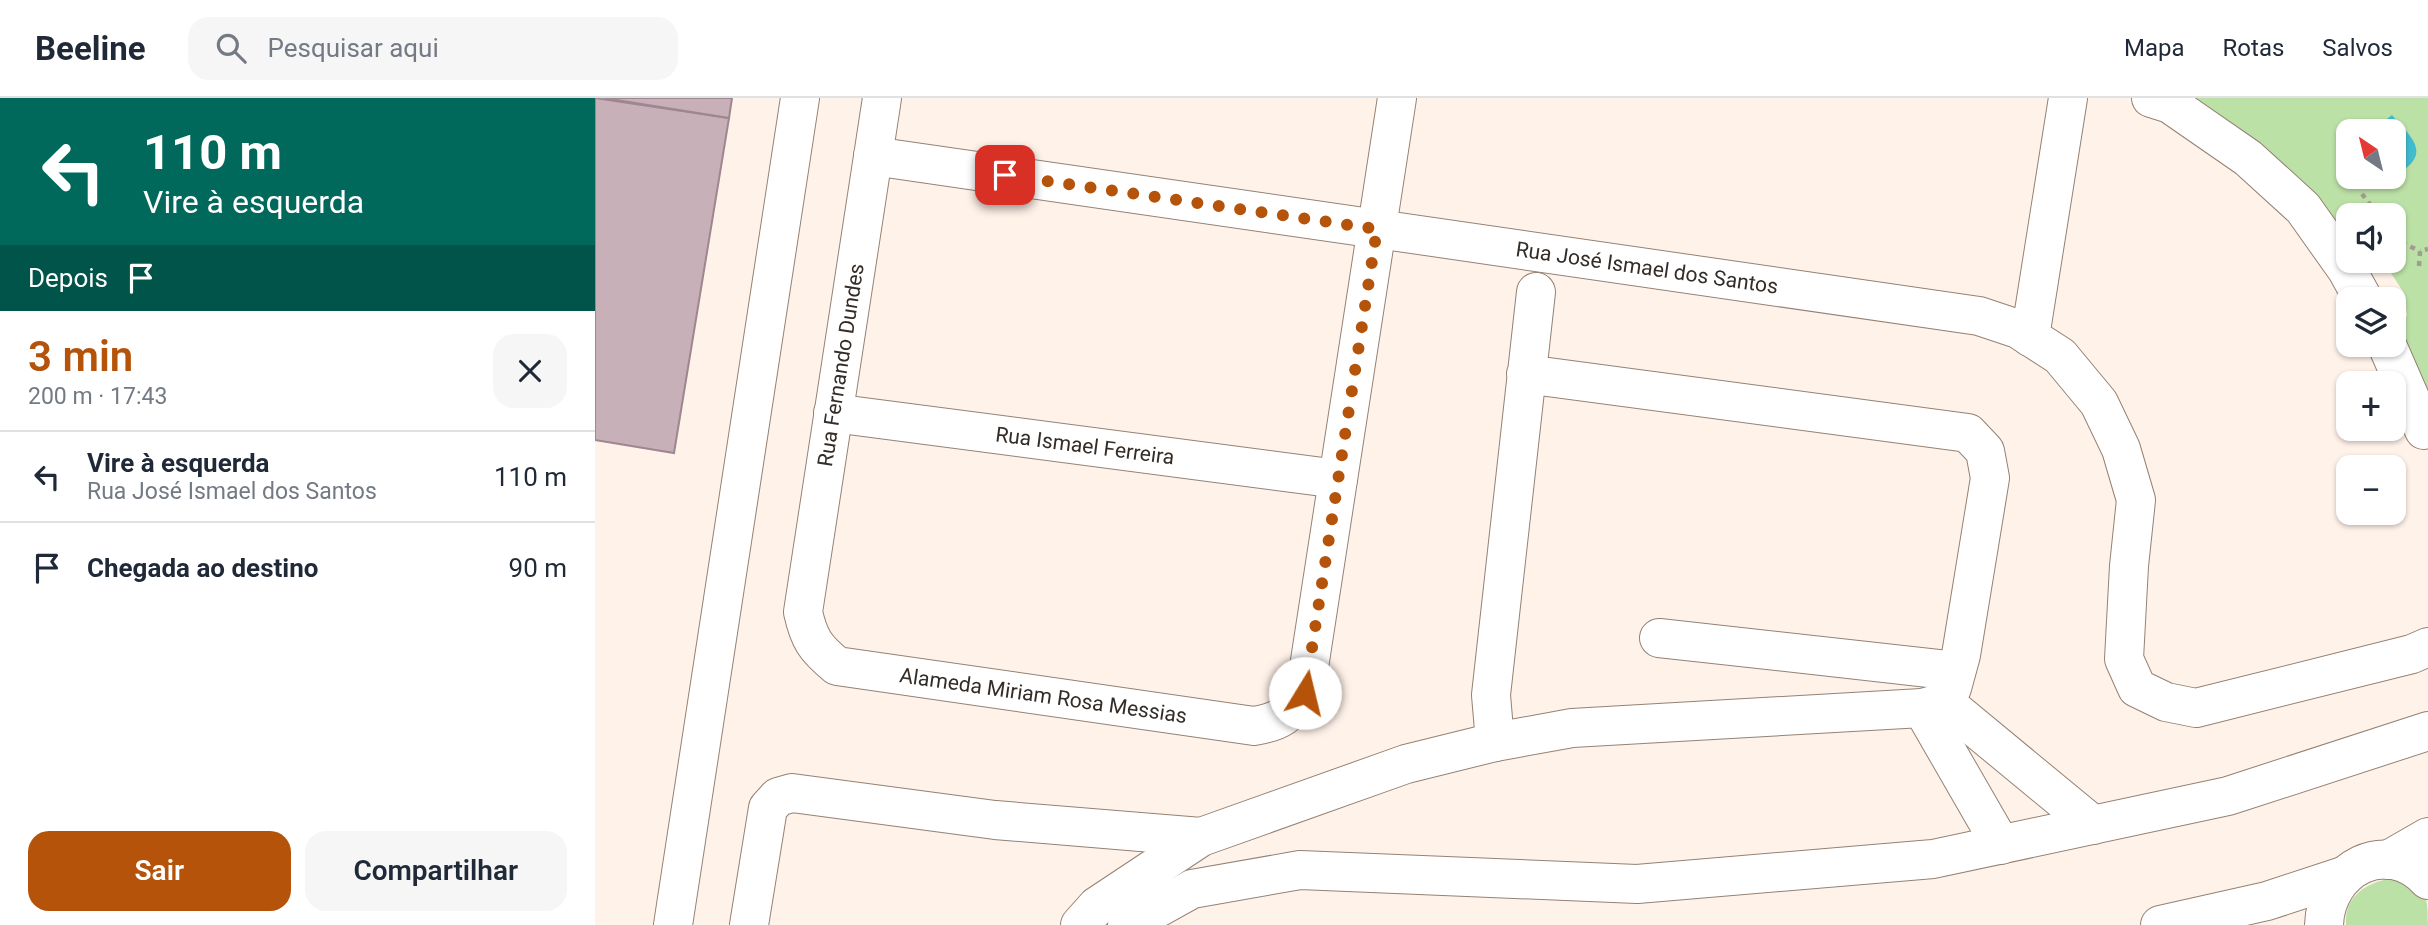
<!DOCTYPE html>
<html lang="pt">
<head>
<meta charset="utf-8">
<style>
	body { margin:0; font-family:Roboto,sans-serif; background:#f6f6f7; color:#1f2937; height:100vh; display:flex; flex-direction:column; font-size:26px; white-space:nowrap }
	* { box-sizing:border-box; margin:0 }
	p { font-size:23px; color:#747a83 }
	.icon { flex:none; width:38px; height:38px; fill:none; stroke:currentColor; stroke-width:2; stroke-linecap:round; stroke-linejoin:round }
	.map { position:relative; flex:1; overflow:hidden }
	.panel { display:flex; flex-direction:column; background:#fff; width:595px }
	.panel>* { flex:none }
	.top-card { background:#00695c; color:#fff; overflow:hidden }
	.needle { width:46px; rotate:325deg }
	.controls { position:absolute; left:1741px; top:21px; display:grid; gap:14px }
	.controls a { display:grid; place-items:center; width:70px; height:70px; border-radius:14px; background:#fff; box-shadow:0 2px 5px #0004; font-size:35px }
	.pin { position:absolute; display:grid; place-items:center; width:60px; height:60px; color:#fff; margin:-30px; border-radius:14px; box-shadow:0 4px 10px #0006 }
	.me { position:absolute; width:77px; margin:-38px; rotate:9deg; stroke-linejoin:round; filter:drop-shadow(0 0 5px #0008) }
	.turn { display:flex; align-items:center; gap:24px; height:147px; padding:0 28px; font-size:32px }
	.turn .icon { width:91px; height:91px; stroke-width:2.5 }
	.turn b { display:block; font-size:49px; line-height:60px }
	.then { display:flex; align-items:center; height:66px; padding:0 28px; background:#0003; gap:14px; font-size:26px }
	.round { display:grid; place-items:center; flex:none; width:74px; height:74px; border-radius:21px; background:#f6f6f7 }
	.head { display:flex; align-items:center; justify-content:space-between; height:119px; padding:0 28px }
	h1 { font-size:42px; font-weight:600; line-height:52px; color:#b45309 }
	.button { display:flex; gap:14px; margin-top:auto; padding:14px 28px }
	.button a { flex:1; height:80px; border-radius:21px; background:#b45309; color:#fff; font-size:28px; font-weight:600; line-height:80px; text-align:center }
	.button a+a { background:#f6f6f7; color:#1f2937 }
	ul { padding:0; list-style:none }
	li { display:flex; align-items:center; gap:21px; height:91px; padding:0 28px; border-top:2px solid #e0e1e3 }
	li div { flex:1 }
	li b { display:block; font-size:26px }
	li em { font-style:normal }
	header { display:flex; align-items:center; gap:42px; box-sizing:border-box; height:98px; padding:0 35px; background:#fff; border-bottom:2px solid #e0e1e3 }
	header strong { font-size:33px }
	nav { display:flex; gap:38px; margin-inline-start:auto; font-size:24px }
	.search { width:490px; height:63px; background:#f6f6f7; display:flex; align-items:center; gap:18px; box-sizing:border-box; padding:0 24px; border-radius:21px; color:#747a83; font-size:26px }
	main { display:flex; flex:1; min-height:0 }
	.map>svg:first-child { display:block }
	.green { fill:#bce1a7; fill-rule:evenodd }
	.water { fill:#40bccf }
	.building { fill:#c7b0b8; stroke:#9d8790; stroke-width:2 }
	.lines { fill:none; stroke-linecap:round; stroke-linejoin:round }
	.minor-casing { stroke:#948274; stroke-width:40 }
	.path { stroke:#a49a92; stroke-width:4.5; stroke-dasharray:5 5; stroke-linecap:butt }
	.minor { stroke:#fff; stroke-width:38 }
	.route { stroke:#b45309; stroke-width:12; stroke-dasharray:0 21.6 }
	.labels { text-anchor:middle; stroke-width:5; stroke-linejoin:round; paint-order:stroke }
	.street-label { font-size:21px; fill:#342c27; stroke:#fff }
</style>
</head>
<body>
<header>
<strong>Beeline</strong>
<div class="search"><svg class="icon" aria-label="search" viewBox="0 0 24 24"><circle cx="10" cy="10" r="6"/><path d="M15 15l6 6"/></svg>Pesquisar aqui</div>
<nav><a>Mapa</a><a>Rotas</a><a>Salvos</a></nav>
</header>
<main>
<section class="panel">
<div class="top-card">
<div class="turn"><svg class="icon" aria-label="left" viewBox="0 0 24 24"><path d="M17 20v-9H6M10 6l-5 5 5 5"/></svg><div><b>110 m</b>Vire à esquerda</div></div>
<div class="then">Depois<svg class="icon" aria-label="arrive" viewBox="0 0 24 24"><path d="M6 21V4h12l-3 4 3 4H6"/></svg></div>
</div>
<div class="head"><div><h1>3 min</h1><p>200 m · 17:43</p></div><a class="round"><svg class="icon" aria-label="close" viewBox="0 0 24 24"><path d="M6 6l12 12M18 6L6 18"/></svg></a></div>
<ul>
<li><svg class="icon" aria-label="left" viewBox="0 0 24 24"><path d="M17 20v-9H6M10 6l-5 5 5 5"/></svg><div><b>Vire à esquerda</b><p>Rua José Ismael dos Santos</p></div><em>110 m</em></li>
<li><svg class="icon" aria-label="arrive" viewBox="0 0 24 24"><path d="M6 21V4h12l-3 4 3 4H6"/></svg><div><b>Chegada ao destino</b></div><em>90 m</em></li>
</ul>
<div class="button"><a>Sair</a><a>Compartilhar</a></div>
</section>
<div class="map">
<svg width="1833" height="827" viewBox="0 0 1833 827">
	<rect width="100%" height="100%" fill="#fff2e9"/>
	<!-- green -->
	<g class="green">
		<path d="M1587 0H1833V293L1799 237V225L1812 218 1809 195 1788 163H1799V117H1754L1753 135 1747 140ZM1754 33H1799V79H1754Z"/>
		<path d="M1798 780C1830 796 1833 789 1833 827H1751C1749 797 1773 784 1798 780Z"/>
	</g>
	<!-- water -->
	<path class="water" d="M1797 17C1807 30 1830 47 1818 63 1813 70 1808 73 1799 72V33H1777Z"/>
	<!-- building -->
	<g class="building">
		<polygon points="0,0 134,20 79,355 0,342"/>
		<polygon points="9,0 137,0 134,20"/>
	</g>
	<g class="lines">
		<!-- minor casing -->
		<g class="minor-casing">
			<g id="minor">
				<path id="s1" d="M287 0 208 514C214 541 220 550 242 568L659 628C685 624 695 616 710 595L802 0"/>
				<polyline points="1556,0 1575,6 1653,60 1708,110 1752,172 1768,201"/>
				<path id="s2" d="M278 58 1384 218 1423 231 1465 258 1504 305 1526 351 1541 402 1534 468 1529 561 1542 590 1571 604 1601 610 1817 556 1833 549"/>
				<polyline points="1435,239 1473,0"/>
				<polyline points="1792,247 1829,332"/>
				<polyline points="931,276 1373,335 1390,353 1395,380 1366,557 1357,590 1349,604 1327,610 977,630 900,644 896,597 941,194"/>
				<path id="s3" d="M238 315 743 381"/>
				<polyline points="1064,540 1361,573"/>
				<polyline points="1349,604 1498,727"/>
				<polyline points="1327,610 1406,747"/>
				<polyline points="1793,762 1833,739"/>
				<polyline points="78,827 205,0"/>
				<polyline points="154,827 173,710 183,699 197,695 400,722 606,739"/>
				<polyline points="485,827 502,808 606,739 811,666 900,644"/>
				<polyline points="532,827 597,791 705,772 1042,786 1338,761 1633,698 1833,633"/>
				<polyline points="1565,827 1672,803 1748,778"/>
				<path d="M1729 827C1731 770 1792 738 1833 782"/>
			</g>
		</g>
		<!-- path -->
		<g class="path">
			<polyline points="1767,96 1783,117"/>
			<polyline points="1799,138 1803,143 1825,153"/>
			<polyline points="1824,168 1825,153 1833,151"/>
		</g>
		<!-- minor -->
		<use href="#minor" class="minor"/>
	</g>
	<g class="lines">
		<!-- route -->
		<polyline class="route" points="410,77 782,131 710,595"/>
	</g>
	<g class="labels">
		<!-- street labels -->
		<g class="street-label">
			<text dy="7" stroke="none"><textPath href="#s2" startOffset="782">Rua José Ismael dos Santos</textPath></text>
			<text transform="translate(246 267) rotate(-81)" y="7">Rua Fernando Dundes</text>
			<text dy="7" stroke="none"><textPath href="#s3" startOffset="254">Rua Ismael Ferreira</textPath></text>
			<text dy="7" stroke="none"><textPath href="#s1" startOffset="794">Alameda Miriam Rosa Messias</textPath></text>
		</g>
	</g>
</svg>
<div class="controls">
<a><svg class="needle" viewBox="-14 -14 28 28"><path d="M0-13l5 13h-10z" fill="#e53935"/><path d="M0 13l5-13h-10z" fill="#747a83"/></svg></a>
<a><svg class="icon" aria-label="sound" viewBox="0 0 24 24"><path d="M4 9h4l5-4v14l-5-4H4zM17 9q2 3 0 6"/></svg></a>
<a><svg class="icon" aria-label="layers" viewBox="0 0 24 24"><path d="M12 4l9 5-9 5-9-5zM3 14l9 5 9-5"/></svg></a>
<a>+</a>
<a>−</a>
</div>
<div class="pin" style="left:410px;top:77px;background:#d93025"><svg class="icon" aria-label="arrive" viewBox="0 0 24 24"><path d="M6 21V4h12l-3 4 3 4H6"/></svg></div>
<svg class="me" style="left:710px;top:595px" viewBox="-20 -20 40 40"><circle r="19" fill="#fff"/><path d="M0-13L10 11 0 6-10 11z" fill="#b45309"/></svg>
</div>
</main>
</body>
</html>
